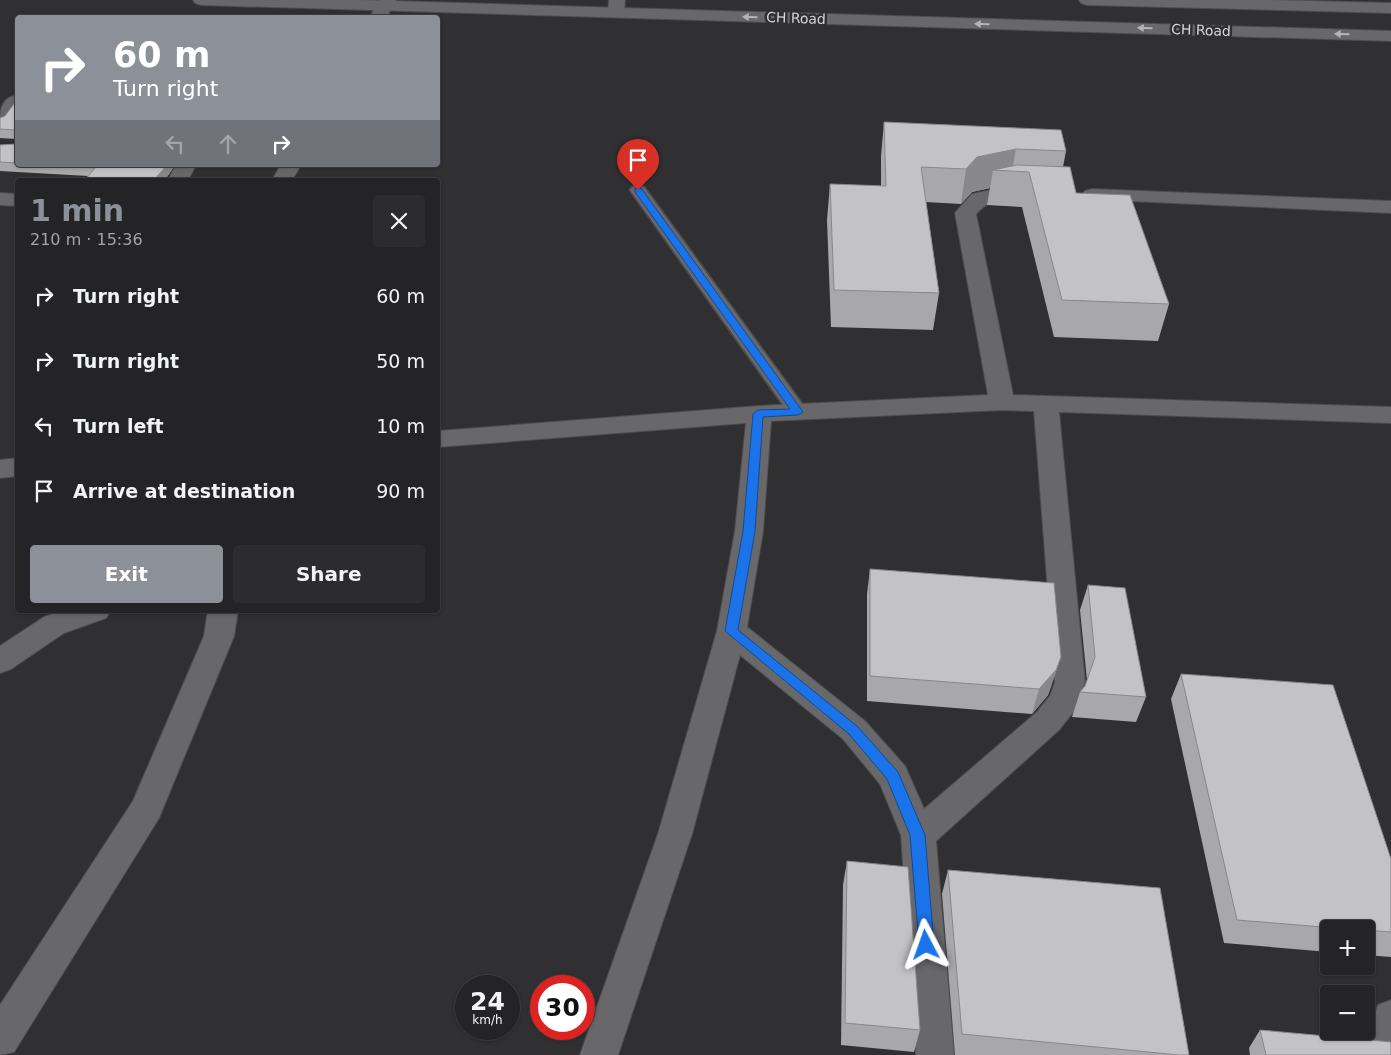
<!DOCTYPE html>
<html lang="en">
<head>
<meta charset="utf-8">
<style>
	body { margin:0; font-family:"DejaVu Sans",sans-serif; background:#2c2b2e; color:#f1f3f6; height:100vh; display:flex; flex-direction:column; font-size:19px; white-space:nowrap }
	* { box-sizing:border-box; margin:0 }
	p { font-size:16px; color:#a3a4a7 }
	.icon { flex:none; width:28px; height:28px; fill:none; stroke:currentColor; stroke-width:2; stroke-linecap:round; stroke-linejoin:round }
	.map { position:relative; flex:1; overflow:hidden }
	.panel { position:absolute; left:15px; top:178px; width:425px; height:435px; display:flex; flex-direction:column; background:#242326; border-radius:5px; box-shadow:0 1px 4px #0004,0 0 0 1px #414043 }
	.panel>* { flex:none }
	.banner { position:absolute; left:15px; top:15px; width:425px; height:152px; border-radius:5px; box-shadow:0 1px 4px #0004,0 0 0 1px #414043; background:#8c9099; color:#fff; overflow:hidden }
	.buttons { position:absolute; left:1320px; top:920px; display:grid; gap:10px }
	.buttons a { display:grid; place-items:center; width:55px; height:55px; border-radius:5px; background:#242326; box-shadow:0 1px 4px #0004,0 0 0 1px #414043; font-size:25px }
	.speed { position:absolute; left:455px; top:975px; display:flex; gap:10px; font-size:25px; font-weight:700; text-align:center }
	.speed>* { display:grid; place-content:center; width:65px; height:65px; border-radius:50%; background:#242326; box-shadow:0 1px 4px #0004,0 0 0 1px #414043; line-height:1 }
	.speed small { font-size:12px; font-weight:400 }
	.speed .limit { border:8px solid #d22; background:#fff; color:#111 }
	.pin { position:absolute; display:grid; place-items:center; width:42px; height:42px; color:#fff; margin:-51px -21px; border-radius:50% 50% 50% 0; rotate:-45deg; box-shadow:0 0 5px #0007 }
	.pin .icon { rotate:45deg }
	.me { position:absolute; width:55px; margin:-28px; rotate:356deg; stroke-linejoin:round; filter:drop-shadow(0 0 4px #0008) }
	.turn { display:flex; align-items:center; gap:18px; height:105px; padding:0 15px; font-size:22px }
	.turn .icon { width:65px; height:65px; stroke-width:2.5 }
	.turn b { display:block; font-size:35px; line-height:42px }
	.lanes { display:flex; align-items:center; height:48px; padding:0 15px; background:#0003; justify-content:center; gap:25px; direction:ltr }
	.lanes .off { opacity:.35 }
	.round { display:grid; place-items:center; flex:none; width:52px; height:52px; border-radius:5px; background:#2c2b2e }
	.headline { display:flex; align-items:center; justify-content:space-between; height:85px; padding:0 15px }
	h1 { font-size:30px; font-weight:800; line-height:38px; color:#8c9099 }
	.button { display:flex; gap:10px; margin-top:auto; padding:10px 15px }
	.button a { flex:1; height:58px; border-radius:5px; background:#8c9099; color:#fff; font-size:20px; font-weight:800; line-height:58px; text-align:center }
	.button a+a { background:#2c2b2e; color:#f1f3f6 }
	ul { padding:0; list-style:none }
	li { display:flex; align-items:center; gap:15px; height:65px; padding:0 15px }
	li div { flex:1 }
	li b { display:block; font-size:19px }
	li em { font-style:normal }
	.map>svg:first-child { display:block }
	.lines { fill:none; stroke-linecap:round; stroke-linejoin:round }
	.lane-casing { stroke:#4d4c4f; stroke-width:3 }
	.street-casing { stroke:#4d4c4f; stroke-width:2 }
	.secondary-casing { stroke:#4d4c4f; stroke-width:2 }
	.lane { fill:#68676a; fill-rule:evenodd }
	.street { fill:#68676a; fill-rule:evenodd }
	.secondary { fill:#68676a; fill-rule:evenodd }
	.wall { fill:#a8a7aa }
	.shaded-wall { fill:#88888b }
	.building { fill:#c3c2c6; stroke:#88888b }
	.oneway { fill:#b4b3b6 }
	.route { fill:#1a73e8; stroke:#114b97 }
	.labels { text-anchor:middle; stroke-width:5; stroke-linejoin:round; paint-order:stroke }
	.far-street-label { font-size:14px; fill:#d5d4d6; stroke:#302f32 }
</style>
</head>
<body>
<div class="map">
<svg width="1391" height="1055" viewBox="0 0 1391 1055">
	<rect width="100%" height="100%" fill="#302f32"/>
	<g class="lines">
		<!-- lane casing -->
		<g class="lane-casing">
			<polygon id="lane" points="638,185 644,187 805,408 808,412 805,416 798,418 791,416 630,190 632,187"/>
		</g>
		<!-- street casing -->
		<g class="street-casing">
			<g id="street">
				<polygon points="380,0 396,0 386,18 369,18"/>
				<polygon points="609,0 625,0 624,13 622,16 610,16 608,13"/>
				<path d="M14 96H18V109L7 124 0 126C0 113 0 99 14 96Z"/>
				<polygon points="176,165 196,165 188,180 168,180"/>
				<polygon points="281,165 301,165 292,180 272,180"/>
				<path d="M1010 186 1033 188 1036 192 1033 196C1009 202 995 193 976 214L1013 395 1391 407V423L1059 412 1085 682 1075 710 1059 730 936 841 954 1055H916L901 835 880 784 843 739 740 655 692 834 618 1055H580L658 834 717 631 735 531 746 423 438 447V431L759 406 988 395 955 213 972 194ZM1002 410 1034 411 1055 682 1050 696 1037 712 924 809 905 766 865 721 747 627 763 531 771 421Z"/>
				<polygon points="1092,189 1391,201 1391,213 1085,199 1082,195 1085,191"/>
				<polygon points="0,193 18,194 18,206 0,205"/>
				<polygon points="18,458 18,476 0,478 0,460"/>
				<polygon points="64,610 111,610 106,618 64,633 11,669 0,673 0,646 44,617"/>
				<polygon points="208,610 238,610 234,636 159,818 14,1052 0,1055 0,1005 133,801 204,636"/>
				<polygon points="1391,1000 1391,1055 1360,1055 1378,1005"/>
			</g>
		</g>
		<!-- secondary casing -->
		<g class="secondary-casing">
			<g id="secondary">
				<polygon points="193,0 361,0 1391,31 1391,41 201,5 195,3"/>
				<polygon points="1079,0 1271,0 1391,3 1391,13 1087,5 1081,3"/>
			</g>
		</g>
		<!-- lane -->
		<use href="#lane" class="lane"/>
		<!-- street -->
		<use href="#street" class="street"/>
		<!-- secondary -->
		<use href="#secondary" class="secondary"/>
	</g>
	<!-- wall -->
	<g class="wall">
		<polygon points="18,101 18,165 175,165 165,180 85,180 88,176 0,171 0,145 16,144 16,139 0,138 0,118 5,116"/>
		<polygon points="884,122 1066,151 1063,167 1076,193 1169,304 1158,341 1054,337 1022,207 987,205 990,188 972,192 961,204 926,202 939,293 933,330 831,327 827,220 830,184 881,186 881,156"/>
		<polygon points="870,569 1061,657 1048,695 1032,714 867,701 867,594"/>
		<polygon points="1088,585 1146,697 1136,722 1072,717 1080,692 1085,686 1087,680 1080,610"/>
		<polygon points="1181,674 1391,859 1391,957 1366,955 1366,929 1329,929 1329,952 1224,943 1171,699"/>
		<polygon points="847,861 920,1030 914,1052 841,1045 843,885"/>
		<polygon points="948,870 1189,1055 955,1055 942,894"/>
		<polygon points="1260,1030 1391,1055 1250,1055 1249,1048"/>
	</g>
	<!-- shaded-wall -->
	<g class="shaded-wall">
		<polygon points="1016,149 1012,171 993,170 990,188 972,192 961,204 966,169 977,157"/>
		<polygon points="167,165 175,165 165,180 154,180"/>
		<polygon points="1061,657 1048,695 1032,714 1039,689"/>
	</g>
	<!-- building -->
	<g class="building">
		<polygon points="16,101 18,101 18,163 0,162 0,145 16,144 16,130 0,129 0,118 5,116"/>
		<polygon points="884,122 1061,130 1066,151 1016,149 977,157 966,169 921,167 939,293 834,290 830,184 886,186"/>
		<polygon points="45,165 167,165 154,180 85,180 95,168"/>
		<polygon points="1017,165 1070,167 1076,193 1130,195 1169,304 1062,300 1029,172 993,170"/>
		<polygon points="870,569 1054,583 1061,657 1056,670 1039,689 870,676"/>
		<polygon points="1088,585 1125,588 1146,697 1080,692 1085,686 1095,657"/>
		<polygon points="1181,674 1333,685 1391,859 1391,932 1366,930 1366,929 1347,929 1237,920"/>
		<polygon points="847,861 908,867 920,1030 845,1023"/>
		<polygon points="948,870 1160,888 1189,1055 1179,1055 962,1034"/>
		<polygon points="1260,1030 1391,1042 1391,1055 1266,1055"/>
	</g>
	<!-- one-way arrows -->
	<defs><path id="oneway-solid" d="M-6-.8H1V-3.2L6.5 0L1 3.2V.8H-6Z" transform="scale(1.25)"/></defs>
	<g class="oneway">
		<use href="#oneway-solid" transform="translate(750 17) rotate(-178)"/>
		<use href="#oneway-solid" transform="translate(982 24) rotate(-178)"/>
		<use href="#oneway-solid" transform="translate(1145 28) rotate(-178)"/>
		<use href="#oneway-solid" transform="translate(1342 34) rotate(-178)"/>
	</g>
	<!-- route -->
	<polygon class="route" points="635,188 641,188 803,412 798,415 763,417 755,531 738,630 858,727 898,772 925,835 934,945 931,950 926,952 921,950 919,945 910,835 887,779 849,734 725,631 743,531 753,414 758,410 790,409 635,192"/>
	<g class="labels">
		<!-- far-street labels -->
		<g class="far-street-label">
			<text transform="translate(796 18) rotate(2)" y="5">CH Road</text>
			<text transform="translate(1201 30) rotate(2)" y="5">CH Road</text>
		</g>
	</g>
</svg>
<div class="buttons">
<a>+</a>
<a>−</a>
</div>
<div class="speed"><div>24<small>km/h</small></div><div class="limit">30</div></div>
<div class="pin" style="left:638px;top:190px;background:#d93025"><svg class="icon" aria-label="arrive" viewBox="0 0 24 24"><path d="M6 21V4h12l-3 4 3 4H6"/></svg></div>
<svg class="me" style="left:926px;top:945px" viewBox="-20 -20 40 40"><path d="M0-17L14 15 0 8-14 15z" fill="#1a73e8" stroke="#fff" stroke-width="4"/></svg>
<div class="banner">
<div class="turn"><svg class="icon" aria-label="right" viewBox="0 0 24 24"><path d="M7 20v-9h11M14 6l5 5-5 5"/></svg><div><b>60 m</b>Turn right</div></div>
<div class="lanes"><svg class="icon off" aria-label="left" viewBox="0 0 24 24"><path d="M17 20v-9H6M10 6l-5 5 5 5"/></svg><svg class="icon off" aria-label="ahead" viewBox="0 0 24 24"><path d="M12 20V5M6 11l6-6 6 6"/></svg><svg class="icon" aria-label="right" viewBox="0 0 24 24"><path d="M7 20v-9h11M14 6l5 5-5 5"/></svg></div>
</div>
<section class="panel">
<div class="headline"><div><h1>1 min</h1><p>210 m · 15:36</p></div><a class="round"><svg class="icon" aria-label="close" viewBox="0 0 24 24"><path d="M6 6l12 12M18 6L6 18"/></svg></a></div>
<ul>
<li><svg class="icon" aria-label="right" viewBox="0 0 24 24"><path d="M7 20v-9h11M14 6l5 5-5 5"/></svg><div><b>Turn right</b></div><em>60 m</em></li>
<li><svg class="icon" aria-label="right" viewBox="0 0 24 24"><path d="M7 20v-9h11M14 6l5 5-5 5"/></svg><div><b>Turn right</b></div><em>50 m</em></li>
<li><svg class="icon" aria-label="left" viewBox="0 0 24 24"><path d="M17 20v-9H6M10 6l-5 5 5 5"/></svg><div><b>Turn left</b></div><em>10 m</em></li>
<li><svg class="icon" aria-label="arrive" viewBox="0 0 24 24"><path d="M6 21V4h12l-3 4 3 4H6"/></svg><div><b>Arrive at destination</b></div><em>90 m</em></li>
</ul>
<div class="button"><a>Exit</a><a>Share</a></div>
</section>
</div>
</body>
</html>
